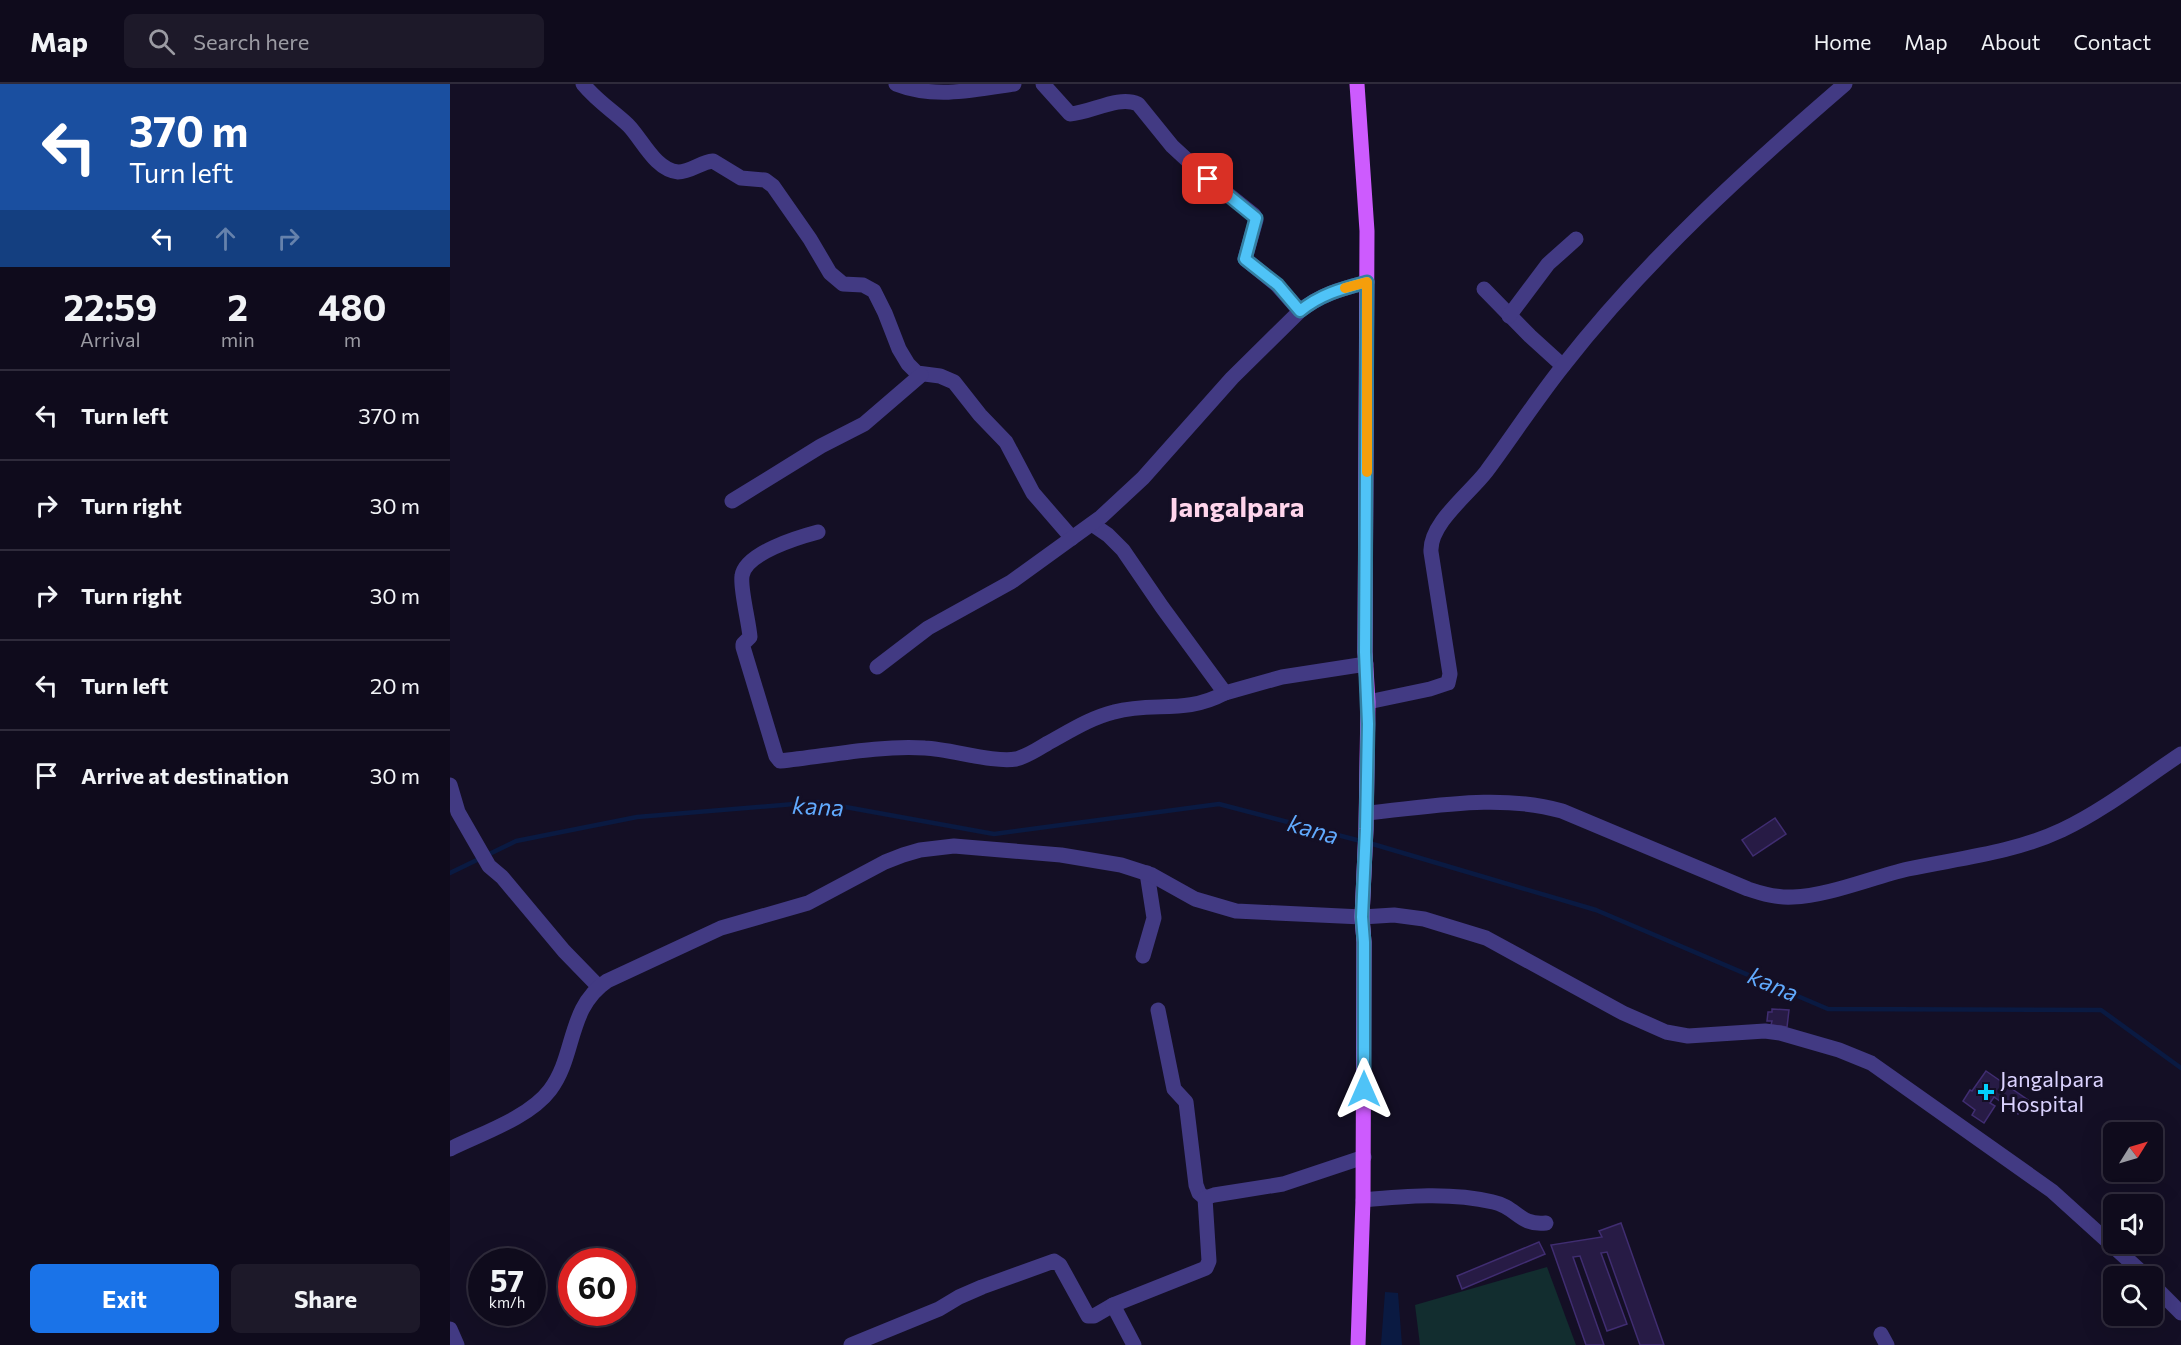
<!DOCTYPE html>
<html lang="en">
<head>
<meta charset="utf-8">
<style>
	body { margin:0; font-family:Commissioner,sans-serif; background:#1d1929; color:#f1f3f6; height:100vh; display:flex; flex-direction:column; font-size:22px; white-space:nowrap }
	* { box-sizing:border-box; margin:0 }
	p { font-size:20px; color:#9b9ba3 }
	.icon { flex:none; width:33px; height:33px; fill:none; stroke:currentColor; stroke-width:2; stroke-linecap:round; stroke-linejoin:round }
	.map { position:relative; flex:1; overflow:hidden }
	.side { display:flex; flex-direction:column; background:#0f0b1c; width:450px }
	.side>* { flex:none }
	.hud { background:#1a4fa0; color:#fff; overflow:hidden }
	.needle { width:39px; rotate:53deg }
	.buttons { position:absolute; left:1653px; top:1038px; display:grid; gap:12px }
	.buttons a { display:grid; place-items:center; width:60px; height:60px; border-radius:9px; background:#0f0b1c; box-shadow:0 6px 24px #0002,0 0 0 2px #2f2b3b; font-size:30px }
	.speed { position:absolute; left:18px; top:1164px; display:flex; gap:12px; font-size:30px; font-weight:700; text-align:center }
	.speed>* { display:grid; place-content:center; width:78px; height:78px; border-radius:50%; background:#0f0b1c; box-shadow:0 6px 24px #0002,0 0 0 2px #2f2b3b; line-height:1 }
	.speed small { font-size:15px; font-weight:400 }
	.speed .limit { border:9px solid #d22; background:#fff; color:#111 }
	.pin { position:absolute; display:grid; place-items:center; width:51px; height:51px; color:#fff; margin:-26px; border-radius:12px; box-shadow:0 3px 9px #0006 }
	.me { position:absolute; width:66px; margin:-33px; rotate:0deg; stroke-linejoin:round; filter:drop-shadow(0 0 4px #0008) }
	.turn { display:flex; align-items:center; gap:21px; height:126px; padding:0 30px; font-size:27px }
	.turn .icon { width:78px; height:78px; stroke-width:2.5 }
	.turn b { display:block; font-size:42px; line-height:51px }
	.lanes { display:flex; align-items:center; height:57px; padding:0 30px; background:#0003; justify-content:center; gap:30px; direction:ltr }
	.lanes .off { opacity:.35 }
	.eta { display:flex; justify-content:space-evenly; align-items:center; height:102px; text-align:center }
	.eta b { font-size:36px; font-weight:700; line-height:42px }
	.cta { display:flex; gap:12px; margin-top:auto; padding:12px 30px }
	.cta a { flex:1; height:69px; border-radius:9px; background:#1a73e8; color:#fff; font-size:24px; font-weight:700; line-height:69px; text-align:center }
	.cta a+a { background:#1d1929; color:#f1f3f6 }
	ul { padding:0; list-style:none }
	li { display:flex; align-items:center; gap:18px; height:90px; padding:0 30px; border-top:2px solid #2f2b3b }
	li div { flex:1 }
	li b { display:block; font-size:22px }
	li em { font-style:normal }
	header { display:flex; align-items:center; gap:36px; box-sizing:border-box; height:84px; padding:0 30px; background:#0f0b1c; border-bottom:2px solid #2f2b3b }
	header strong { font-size:28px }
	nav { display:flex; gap:33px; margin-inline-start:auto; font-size:21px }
	.search { width:420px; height:54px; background:#1d1929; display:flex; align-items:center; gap:15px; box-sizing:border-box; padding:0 21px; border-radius:9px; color:#9b9ba3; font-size:22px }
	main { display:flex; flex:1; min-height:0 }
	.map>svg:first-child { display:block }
	.green { fill:#122d2f }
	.water { fill:#0a1a42 }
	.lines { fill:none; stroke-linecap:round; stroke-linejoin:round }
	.stream { stroke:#0a1a42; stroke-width:4.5 }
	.building { fill:#271b45; stroke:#402d71; stroke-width:1.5 }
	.minor { stroke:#423a83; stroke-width:15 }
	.tertiary { stroke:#423a83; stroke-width:15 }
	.primary { stroke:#cd5bfe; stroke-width:15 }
	.route-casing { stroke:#337fa1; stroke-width:15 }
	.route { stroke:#4fc3f7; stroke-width:10 }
	.slow { stroke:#f59e0b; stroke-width:10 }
	.poi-dot { fill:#02d0fb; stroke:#140f25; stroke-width:2 }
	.labels { text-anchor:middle; stroke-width:6; stroke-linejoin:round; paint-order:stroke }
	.poi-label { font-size:22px; fill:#dbd3ff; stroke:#140f25; text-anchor:start }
	.water-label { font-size:24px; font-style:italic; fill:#61aafe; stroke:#140f25 }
	.district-label { font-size:28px; font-weight:bold; fill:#ffd5ec; stroke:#140f25 }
</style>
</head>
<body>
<header>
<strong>Map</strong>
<div class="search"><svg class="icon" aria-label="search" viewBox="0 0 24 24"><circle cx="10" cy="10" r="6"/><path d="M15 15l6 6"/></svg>Search here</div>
<nav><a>Home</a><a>Map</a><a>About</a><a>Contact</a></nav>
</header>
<main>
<section class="side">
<div class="hud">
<div class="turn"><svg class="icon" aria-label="left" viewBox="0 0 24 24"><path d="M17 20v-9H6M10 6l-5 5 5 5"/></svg><div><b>370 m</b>Turn left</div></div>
<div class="lanes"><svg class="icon" aria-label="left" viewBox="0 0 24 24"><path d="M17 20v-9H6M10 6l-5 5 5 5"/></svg><svg class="icon off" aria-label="ahead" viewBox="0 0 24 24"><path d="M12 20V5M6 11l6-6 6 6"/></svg><svg class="icon off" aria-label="right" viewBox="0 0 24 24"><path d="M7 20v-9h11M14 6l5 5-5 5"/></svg></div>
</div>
<div class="eta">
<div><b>22:59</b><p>Arrival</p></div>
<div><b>2</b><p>min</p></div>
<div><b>480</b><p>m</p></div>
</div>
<ul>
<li><svg class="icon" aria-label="left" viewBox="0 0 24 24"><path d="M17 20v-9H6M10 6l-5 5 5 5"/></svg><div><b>Turn left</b></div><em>370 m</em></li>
<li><svg class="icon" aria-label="right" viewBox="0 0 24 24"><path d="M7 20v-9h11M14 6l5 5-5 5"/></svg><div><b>Turn right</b></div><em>30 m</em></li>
<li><svg class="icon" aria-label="right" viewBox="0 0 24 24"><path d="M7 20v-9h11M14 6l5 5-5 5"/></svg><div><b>Turn right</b></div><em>30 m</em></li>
<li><svg class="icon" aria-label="left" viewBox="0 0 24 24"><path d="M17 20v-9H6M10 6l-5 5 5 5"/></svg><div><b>Turn left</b></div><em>20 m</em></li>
<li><svg class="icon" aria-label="arrive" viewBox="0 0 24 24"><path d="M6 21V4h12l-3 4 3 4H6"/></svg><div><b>Arrive at destination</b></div><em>30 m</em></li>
</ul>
<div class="cta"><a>Exit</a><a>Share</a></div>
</section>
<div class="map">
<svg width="1731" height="1261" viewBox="0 0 1731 1261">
	<rect width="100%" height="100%" fill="#140f25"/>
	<!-- green -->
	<polygon class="green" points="1097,1183 1126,1261 970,1261 965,1221"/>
	<!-- water -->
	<polygon class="water" points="935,1208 948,1209 952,1261 931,1261"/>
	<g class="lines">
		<!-- stream -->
		<polyline class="stream" points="0,789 66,757 187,733 368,718 544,750 769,720 926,761 1146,826 1378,925 1651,926 1731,984"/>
	</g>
	<!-- building -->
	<g class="building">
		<polygon points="1325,734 1336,750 1303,772 1292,756"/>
		<polygon points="1322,925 1339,926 1337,943 1321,941 1322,937 1317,937 1318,928 1322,928"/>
		<polygon points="1536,987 1578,1016 1568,1030 1544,1013 1540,1019 1545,1022 1534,1039 1522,1031 1525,1026 1513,1017 1520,1006 1522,1007"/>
		<polygon points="1171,1139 1214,1261 1190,1261 1157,1168 1151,1169 1177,1240 1157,1247 1130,1172 1123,1173 1154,1261 1136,1261 1101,1161 1152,1153 1149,1147"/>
		<polygon points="1089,1158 1095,1170 1012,1205 1007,1192"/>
	</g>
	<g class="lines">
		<!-- minor -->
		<g class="minor">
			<path d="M133 0C148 18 162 26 178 41 192 55 205 86 228 88 241 88 251 78 263 77L291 94 315 96 323 102 360 155 380 189 393 200 413 201 424 207 435 229 449 265 458 280 467 289 490 292 504 298 530 331 556 358 583 409 622 454"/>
			<path d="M446 0C484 15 525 6 564 0"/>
			<path d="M593 0 620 30C641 29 668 11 688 20L722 62 749 87 804 131 806 136 795 175 827 201 850 227"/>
			<polyline points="1034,205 1080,252 1113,282"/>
			<polyline points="1059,232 1098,180 1126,155"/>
			<polyline points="282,417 371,362 414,340 471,291"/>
			<polyline points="642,440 658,451 673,466 712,523 775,609 832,593 916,580"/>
			<path d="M368 448C349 453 295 469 292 492 290 505 299 538 300 553L293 560V563L326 672 330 677C378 672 428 661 475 664 500 665 544 679 566 675 578 672 588 665 598 659 620 647 640 634 664 628 704 617 734 631 775 609"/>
			<path d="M427 583 478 544 561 498 651 433 693 394 782 294 850 227C871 210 891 205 917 198"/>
			<path d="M918 618 980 605 998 599 1000 590 981 468C979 440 1019 410 1036 388 1062 353 1086 316 1113 282 1195 177 1294 87 1395 0"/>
			<polyline points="0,701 8,728 39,782 52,793 114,867 149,903"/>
			<polyline points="693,872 704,834 697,789"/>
			<polyline points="708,926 724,1005 736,1018 746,1101 749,1109 755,1114"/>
			<path d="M0 1065C30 1050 79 1034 100 1006 126 972 117 924 157 897L271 844 358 819 435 778 453 771 470 766 504 762 611 771 671 781 702 791 745 815 786 827 912 833 944 831 974 835 1036 854 1173 929 1216 948 1238 952 1315 947 1330 949 1389 966 1421 979 1602 1107 1696 1192"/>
			<path d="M913 1116C955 1112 1001 1108 1043 1118 1067 1123 1069 1142 1096 1139"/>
			<polyline points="1702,1200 1731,1229"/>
			<polyline points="0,1245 7,1261"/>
			<polyline points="1431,1250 1437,1261"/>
			<polyline points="401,1261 489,1225 509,1213 532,1203 604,1177 610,1181 638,1232 644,1232 663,1221"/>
			<polyline points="684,1261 663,1221 756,1184 759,1177 755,1114 764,1111 833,1100 914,1073"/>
		</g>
		<!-- tertiary -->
		<path class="tertiary" d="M917 729C981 723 1048 709 1112 727L1298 805C1313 810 1327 814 1343 813 1378 812 1423 793 1458 785 1510 774 1563 769 1612 746 1654 726 1692 696 1731 670"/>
		<!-- primary -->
		<polyline class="primary" points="907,0 917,147 915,568 918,618 916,745 912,833 914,858 913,1116 908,1261"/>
	</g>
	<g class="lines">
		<!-- route casing -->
		<g class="route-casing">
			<path id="route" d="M758 95 806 134 795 175 828 201 850 227C871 210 891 205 917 198L915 568 918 640 916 745 912 833 914 858V1005"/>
		</g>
		<!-- route -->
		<use href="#route" class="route"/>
		<!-- slow -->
		<polyline class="slow" points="895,204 917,198 917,388"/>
	</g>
	<!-- markers -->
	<path class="poi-dot" d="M1533 999h6v6h6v6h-6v6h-6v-6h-6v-6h6z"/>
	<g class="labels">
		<!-- poi labels -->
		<g class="poi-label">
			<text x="1550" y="1003">Jangalpara<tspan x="1550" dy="25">Hospital</tspan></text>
		</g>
		<!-- water labels -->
		<g class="water-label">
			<text transform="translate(368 723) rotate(3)" y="8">kana</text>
			<text transform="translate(863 746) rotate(16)" y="8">kana</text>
			<text transform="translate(1323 901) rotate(23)" y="8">kana</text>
		</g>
		<!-- district labels -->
		<g class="district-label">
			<text x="787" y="433">Jangalpara</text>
		</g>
	</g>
</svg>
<div class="buttons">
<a><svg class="needle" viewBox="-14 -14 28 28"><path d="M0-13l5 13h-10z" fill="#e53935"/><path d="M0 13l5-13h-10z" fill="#9b9ba3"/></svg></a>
<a><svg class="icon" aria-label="sound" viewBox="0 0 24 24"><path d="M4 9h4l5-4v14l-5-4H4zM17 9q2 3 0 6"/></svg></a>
<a><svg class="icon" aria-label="search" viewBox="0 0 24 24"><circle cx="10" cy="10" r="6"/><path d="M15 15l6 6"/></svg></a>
</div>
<div class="speed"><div>57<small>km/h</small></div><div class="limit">60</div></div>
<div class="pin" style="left:758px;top:95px;background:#d93025"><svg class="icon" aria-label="arrive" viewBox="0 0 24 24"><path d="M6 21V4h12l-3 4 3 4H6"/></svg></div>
<svg class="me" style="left:914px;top:1005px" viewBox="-20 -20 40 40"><path d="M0-17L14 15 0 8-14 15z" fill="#4fc3f7" stroke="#fff" stroke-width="4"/></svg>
</div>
</main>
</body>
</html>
